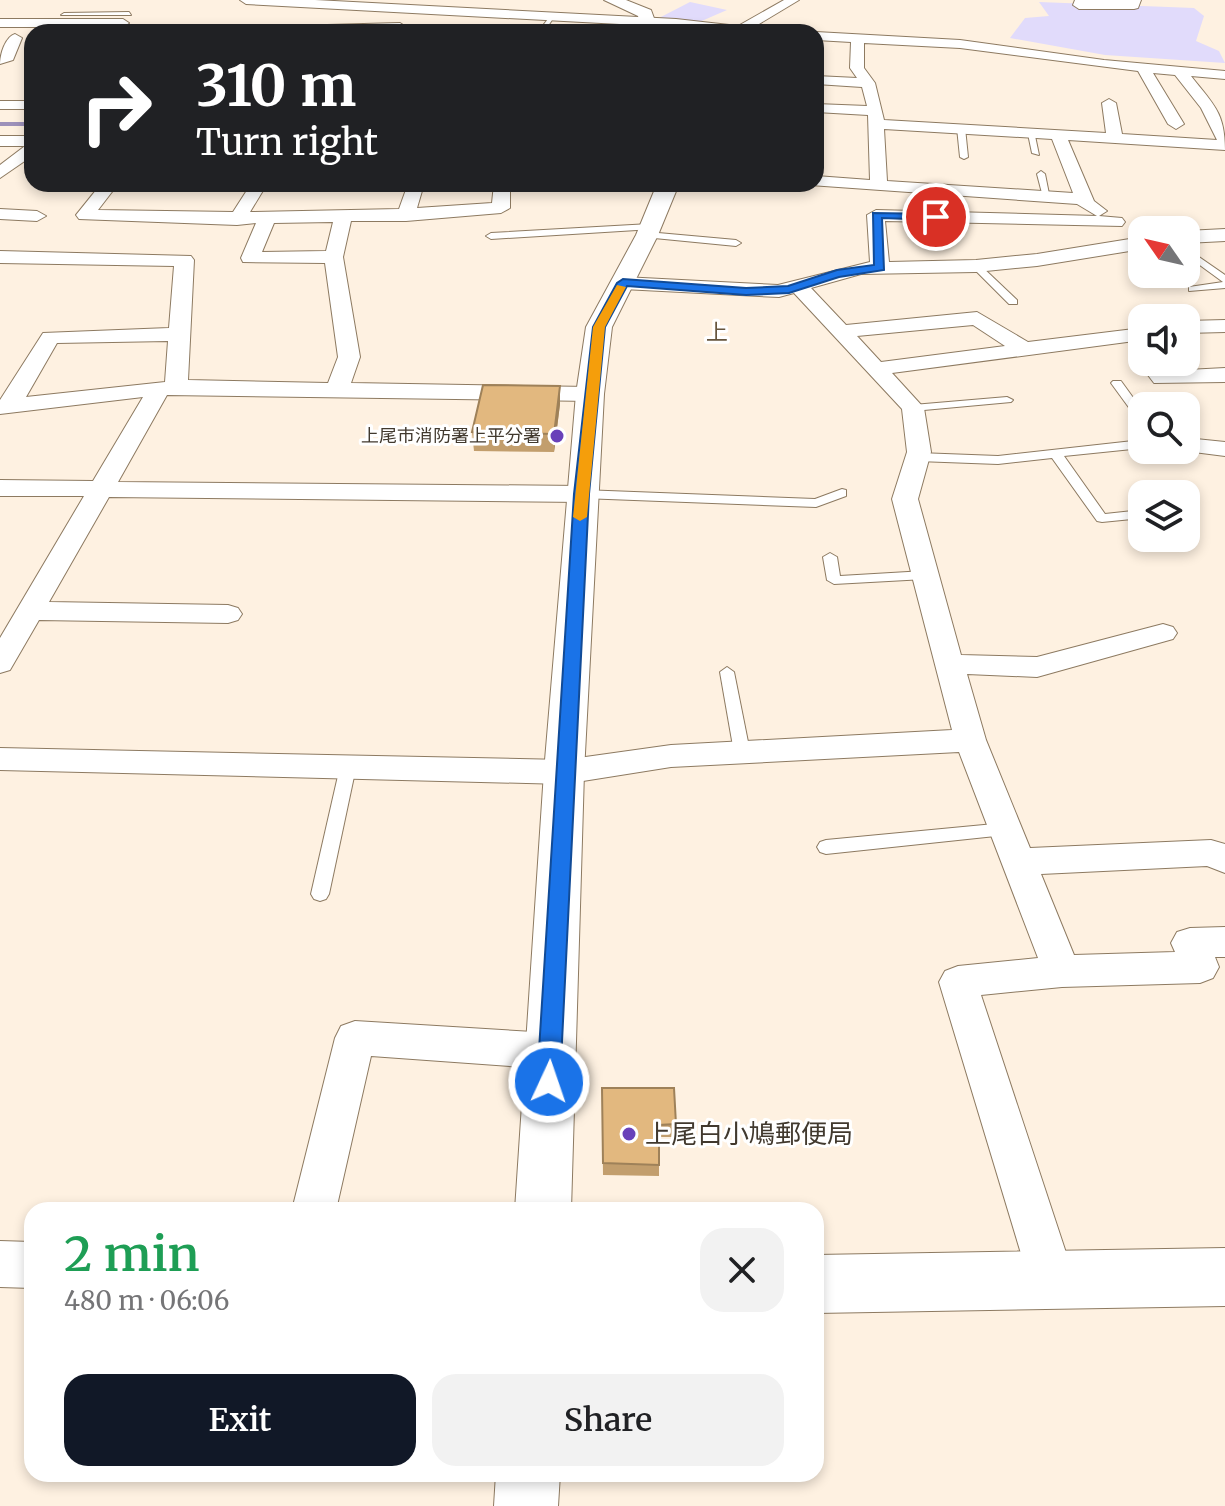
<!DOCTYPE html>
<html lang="en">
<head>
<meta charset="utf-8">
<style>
	body { margin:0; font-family:Merriweather,"Noto Sans JP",serif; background:#f2f2f2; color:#202124; height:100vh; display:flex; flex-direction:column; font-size:30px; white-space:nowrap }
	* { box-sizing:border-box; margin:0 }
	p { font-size:26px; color:#757577 }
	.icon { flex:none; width:44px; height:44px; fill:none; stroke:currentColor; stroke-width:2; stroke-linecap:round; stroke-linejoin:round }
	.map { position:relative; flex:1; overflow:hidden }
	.details { position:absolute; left:24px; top:1202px; width:800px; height:280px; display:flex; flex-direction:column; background:#fff; border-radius:24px; box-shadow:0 4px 12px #0003 }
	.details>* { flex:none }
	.top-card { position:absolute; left:24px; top:24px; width:800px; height:168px; border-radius:24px; box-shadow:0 4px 12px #0003; background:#202124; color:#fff; overflow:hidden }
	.needle { width:52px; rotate:304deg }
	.tools { position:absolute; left:1128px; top:216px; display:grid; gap:16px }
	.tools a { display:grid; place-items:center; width:72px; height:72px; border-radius:16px; background:#fff; box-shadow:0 4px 12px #0003; font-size:40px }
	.pin { position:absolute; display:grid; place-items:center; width:68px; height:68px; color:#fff; margin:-34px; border:4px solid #fff; border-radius:50%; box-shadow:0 2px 8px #0007 }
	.me { position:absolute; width:88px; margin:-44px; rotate:3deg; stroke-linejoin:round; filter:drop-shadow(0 0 6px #0008) }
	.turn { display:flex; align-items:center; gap:28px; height:168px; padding:0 40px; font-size:36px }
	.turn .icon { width:104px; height:104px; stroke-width:2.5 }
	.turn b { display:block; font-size:56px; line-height:68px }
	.round { display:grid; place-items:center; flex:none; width:84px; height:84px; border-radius:24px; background:#f2f2f2 }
	.overview { display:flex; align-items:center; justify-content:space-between; height:136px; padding:0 40px }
	h1 { font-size:48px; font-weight:600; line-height:60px; color:#1e9e55 }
	.button { display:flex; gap:16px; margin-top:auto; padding:16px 40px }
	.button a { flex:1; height:92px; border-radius:24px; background:#111827; color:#fff; font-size:32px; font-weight:600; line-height:92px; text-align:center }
	.button a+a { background:#f2f2f2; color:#202124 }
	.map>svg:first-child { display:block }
	.green { fill:#e1dbfb }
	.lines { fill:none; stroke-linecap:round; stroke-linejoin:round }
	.stream { stroke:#9d91ba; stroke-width:4 }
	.service-casing { stroke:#8d7a61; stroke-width:2 }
	.minor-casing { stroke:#8d7a61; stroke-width:2 }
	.tertiary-casing { stroke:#8d7a61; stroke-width:2 }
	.service { fill:#fff; fill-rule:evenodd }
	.minor { fill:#fff; fill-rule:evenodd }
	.tertiary { fill:#fff; fill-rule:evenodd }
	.wall { fill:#c29e6d }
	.shaded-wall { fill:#9e8159 }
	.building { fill:#e2b87f; stroke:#9e8159; stroke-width:2 }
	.route { fill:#1a73e8; stroke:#114b97; stroke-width:2 }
	.slow { fill:#f59e0b }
	.poi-dot { fill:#6941b9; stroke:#fff; stroke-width:3 }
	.labels { text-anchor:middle; stroke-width:6; stroke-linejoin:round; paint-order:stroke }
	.far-poi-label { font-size:18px; fill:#41392e; stroke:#fff; text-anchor:end }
	.far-quarter-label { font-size:22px; fill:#66553d; stroke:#fff }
	.near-poi-label { font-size:26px; fill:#41392e; stroke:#fff; text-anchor:start }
</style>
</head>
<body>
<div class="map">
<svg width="1225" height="1506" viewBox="0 0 1225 1506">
	<rect width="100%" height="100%" fill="#fef1e1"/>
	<!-- green -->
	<g class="green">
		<polygon points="690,2 727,10 697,23 657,19"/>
		<polygon points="1039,2 1194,8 1204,16 1196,41 1219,51 1225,63 1105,55 1010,38 1025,18 1049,16"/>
	</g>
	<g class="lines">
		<!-- stream -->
		<polyline class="stream" points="0,124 32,124"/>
		<!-- service casing -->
		<g class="service-casing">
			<g id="service">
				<polygon points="129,12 131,15 61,15 64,13"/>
				<polygon points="551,15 554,17 544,32 538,32"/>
				<polygon points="961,126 965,128 968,157 964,159 960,157 957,128"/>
				<polygon points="1027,129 1034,131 1039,155 1032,153"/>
				<polygon points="1041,171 1045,174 1050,199 1043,197 1037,174"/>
				<polygon points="650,224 655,227 653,229 491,239 486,236 491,233"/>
				<polygon points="647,232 736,240 741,243 736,246 644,237 642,235"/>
				<polygon points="1186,248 1225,275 1225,288 1189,291 1189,287 1223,282 1186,255"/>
				<polygon points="973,264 979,264 1017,300 1017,304 1009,304 973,268"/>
				<polygon points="1113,381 1121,381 1142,410 1142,421 1138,420 1111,383"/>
				<polygon points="1007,397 1013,400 1011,402 913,411 907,408 913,405"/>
				<polygon points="1142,440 1142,448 1064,456 1105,514 1142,510 1142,518 1102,522 1097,521 1052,458 998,464 918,461 912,457 918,453 998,456"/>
				<polygon points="842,489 846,490 846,496 816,507 582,498 576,494 582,490 815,499"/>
				<polygon points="1191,505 1197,509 1186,514 1186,506"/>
				<polygon points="830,553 837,557 840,576 925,571 932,575 925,579 834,584 827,580 823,557"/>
				<polygon points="727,667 734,672 750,752 742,758 734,752 720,672"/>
				<polygon points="348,761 356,767 329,894 326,899 320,901 314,899 311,894 340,767"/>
				<polygon points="1005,823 1011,824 1014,829 1011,834 1005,835 826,854 820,852 817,847 820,842 826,840"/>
			</g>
		</g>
		<!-- minor casing -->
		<g class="minor-casing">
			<g id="minor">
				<polygon points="240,0 315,0 676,19 738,26 784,0 799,0 754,27 767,32 246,4"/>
				<polygon points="1075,0 1141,0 1138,8 1134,9 1079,9 1073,5"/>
				<polygon points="0,19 123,19 129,23 123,27 0,27"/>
				<polygon points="400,23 406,27 405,30 285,30 291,26"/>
				<path d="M816 32 960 40 1104 60 1225 71V79L1191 76C1213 104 1225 112 1225 150L1068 140 1094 201 1107 211 1099 216 1122 218 1125 222 1122 226 885 221 889 262 976 260 1037 254 1142 237V249L1037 266 976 272 861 274 811 288 846 325 977 312 1028 342 1142 328V340L892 373 924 408 931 452 918 499 961 655 1037 657 1163 624 1173 627 1177 633 1173 639 1037 677 967 674 986 740 1030 848 1211 840 1225 844V873L1207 866 1041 874 1074 955 1175 952 1171 943 1177 932 1190 928 1225 927V957H1215L1219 967 1213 978 1200 983 1062 987 981 995 1075 1280 1068 1296 1052 1303 1036 1296 1029 1280 939 982 945 971 958 966 1038 958 959 752 671 767 564 784 0 770V748L564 760 671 745 952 730 892 499 907 452 902 409 794 293 779 297 623 289 613 283 623 277 778 285 870 262 867 215 876 210 1097 216 1077 204 810 185 816 184V176L870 180 868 115 816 112V104L867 106 862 87 816 84V76L857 78 850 68 851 42 816 40ZM864 43 960 48 1138 71 1168 124 1176 129 1184 124 1153 73 1175 75 1201 108 1217 140 1122 134 1116 103 1109 99 1102 103 1106 133 884 120 875 83 864 68ZM884 129 1052 139 1073 193 887 181ZM973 325 1005 346 881 362 857 336Z"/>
				<path d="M15 34 22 38 13 60 0 64C0 55 5 37 15 34Z"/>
				<rect x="0" y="101" width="32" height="8"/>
				<polygon points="0,136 32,136 32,156 0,178 0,165 25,146 0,146"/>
				<path d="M101 184H118L98 210 233 212 251 184H267L250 212 399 209 408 184H424L417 208 492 203 494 184H510V208L501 213 406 221H351L343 257 360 357 351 383 590 387 598 389 601 394 598 399 590 401 167 395 118 482 582 486 591 489 595 494 591 499 582 502 109 497 49 602 228 605 238 608 242 614 238 620 228 623 39 620 10 670 0 673V638L84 496H0V480L93 481 143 397 0 414V400L43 333 169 328 174 266 0 263V251L191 256 194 260 188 380 328 383 338 357 325 263 243 262 241 258 256 223 237 225 79 219 76 215ZM333 222 326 251 262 252 274 223ZM168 341 165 382 26 397 57 343Z"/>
				<polygon points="0,209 37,211 46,216 37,221 0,219"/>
				<polygon points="1225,229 1225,241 1186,243 1186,231"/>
				<polygon points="1225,320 1225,332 1186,333 1186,321"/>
				<polygon points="1142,357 1142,362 1160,362 1168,371 1225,368 1225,382 1154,383 1138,362"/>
				<polygon points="1186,438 1225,442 1225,456 1178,450 1186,450"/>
				<polygon points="355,1021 550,1033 564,1039 570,1051 564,1063 550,1069 371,1056 336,1210 292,1210 335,1038 341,1026"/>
				<polygon points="0,1241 32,1242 32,1288 0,1287"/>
			</g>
		</g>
		<!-- tertiary casing -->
		<g class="tertiary-casing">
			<g id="tertiary">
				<polygon points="604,0 626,0 651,10 659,32 643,32 638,16"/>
				<polygon points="657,184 679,184 658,235 612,327 604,394 584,772 571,1210 515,1210 544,772 576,394 586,327 636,235"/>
				<polygon points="1225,1248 1225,1306 816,1313 816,1255"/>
				<polygon points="496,1474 560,1474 558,1506 494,1506"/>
			</g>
		</g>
		<!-- service -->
		<use href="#service" class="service"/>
		<!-- minor -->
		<use href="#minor" class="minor"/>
		<!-- tertiary -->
		<use href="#tertiary" class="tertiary"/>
	</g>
	<!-- wall -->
	<g class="wall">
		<polygon points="560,404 554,452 474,451 472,432"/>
		<polygon points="602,1088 676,1124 675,1137 659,1137 659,1176 603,1175"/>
	</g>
	<!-- shaded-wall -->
	<polygon class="shaded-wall" points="560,386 560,404 554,452 554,434"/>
	<!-- building -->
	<g class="building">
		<polygon points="483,385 560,386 554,434 472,432"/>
		<polygon points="602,1088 674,1088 676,1124 659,1125 659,1165 603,1163"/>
	</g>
	<!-- route -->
	<polygon class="route" points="873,213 936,214 941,217 936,220 882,218 884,270 839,277 789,293 746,295 627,286 605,327 589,494 560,1082 557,1090 549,1093 541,1090 537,1082 574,494 593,327 617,283 623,279 746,288 788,286 837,270 874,265"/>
	<!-- slow -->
	<polygon class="slow" points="617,285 626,287 605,327 587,517 580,521 573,517 593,327"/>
	<!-- markers -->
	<g class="poi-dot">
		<circle cx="557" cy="436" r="8"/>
		<circle cx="629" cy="1134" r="8"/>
	</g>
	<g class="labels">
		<!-- far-poi labels -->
		<g class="far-poi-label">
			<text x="541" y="442">上尾市消防署上平分署</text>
		</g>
		<!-- far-quarter labels -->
		<g class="far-quarter-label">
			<text x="717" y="340">上</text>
		</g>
		<!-- near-poi labels -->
		<g class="near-poi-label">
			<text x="645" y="1143">上尾白小鳩郵便局</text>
		</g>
	</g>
</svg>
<div class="tools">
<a><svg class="needle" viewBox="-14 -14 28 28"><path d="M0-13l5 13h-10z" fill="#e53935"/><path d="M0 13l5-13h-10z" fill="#757577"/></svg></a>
<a><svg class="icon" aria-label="sound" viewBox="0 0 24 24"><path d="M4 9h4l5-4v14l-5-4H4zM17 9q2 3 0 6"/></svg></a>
<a><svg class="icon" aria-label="search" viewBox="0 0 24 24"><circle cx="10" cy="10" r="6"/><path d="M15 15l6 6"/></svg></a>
<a><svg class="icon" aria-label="layers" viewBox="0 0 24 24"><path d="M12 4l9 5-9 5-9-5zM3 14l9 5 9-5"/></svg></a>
</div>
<div class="pin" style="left:936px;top:217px;background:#d93025"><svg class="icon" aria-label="arrive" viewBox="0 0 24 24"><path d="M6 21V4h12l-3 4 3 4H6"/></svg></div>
<svg class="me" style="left:549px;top:1082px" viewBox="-20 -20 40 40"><circle r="17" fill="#1a73e8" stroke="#fff" stroke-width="3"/><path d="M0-11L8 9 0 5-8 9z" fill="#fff"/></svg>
<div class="top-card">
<div class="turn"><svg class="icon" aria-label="right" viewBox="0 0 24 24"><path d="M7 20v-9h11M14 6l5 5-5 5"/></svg><div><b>310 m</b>Turn right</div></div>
</div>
<section class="details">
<div class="overview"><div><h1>2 min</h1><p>480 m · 06:06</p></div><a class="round"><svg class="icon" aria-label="close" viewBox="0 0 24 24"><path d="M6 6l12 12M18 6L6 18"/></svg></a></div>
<div class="button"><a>Exit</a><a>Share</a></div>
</section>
</div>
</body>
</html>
